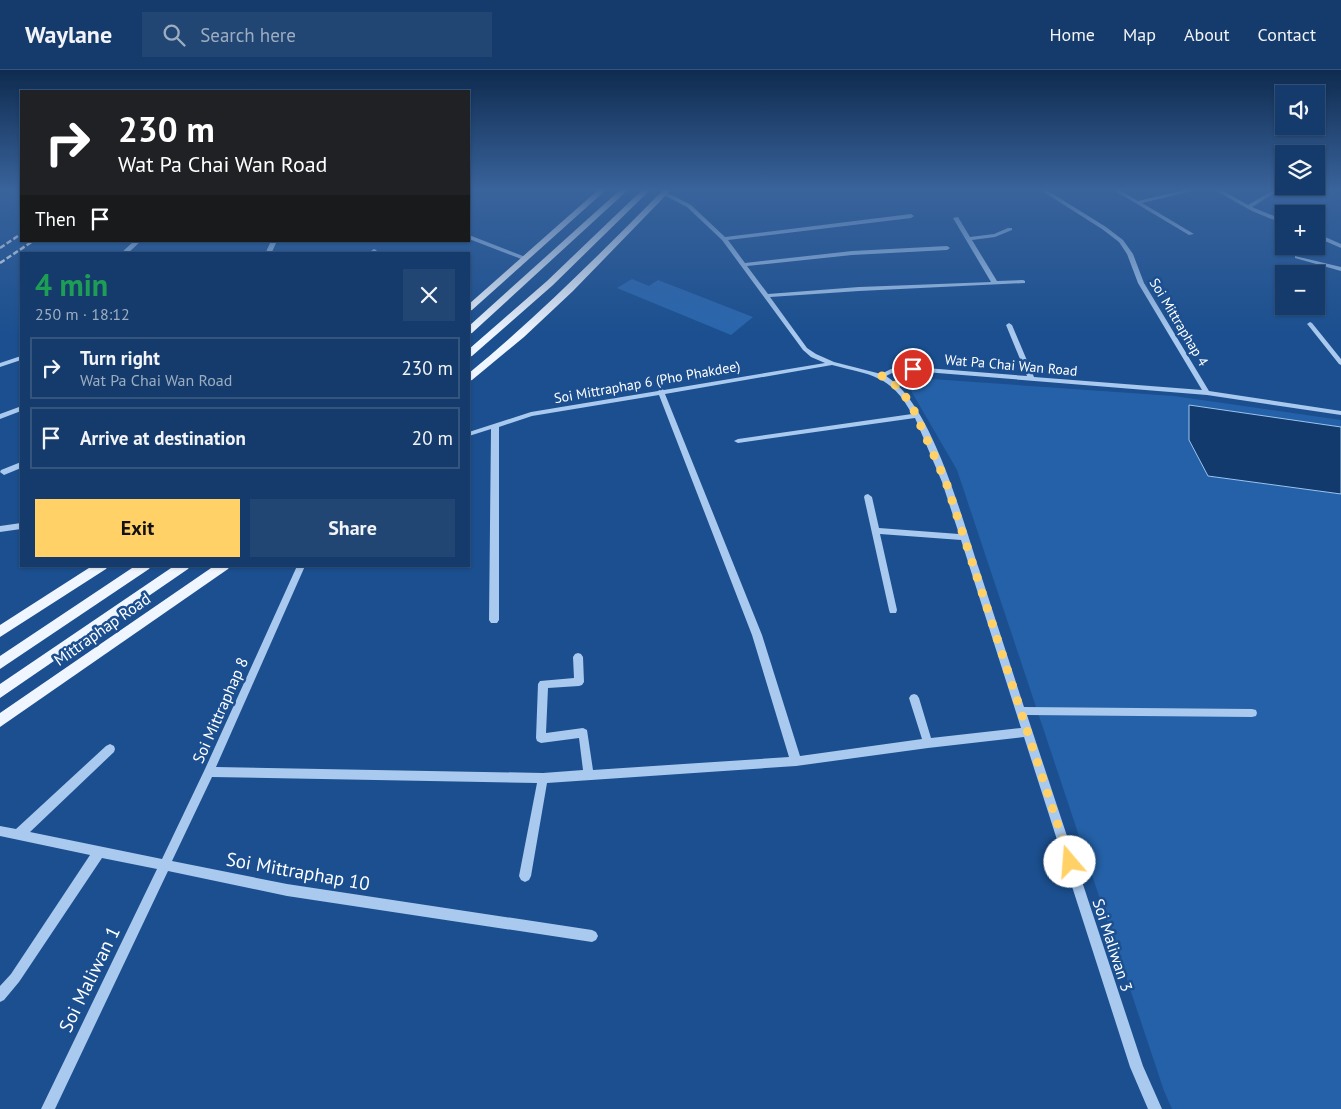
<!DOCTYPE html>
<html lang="en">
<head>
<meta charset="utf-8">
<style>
	body { margin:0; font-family:"PT Sans",sans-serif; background:#214673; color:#f1f3f6; height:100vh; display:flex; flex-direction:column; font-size:19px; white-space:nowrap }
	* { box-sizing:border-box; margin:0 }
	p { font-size:16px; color:#9dadc1 }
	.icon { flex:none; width:28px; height:28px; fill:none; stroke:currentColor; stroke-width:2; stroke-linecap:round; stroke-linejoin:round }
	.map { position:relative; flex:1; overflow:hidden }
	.panel { position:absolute; left:20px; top:182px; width:450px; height:315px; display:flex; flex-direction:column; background:#143b6b; border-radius:0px; box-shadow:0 1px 4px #0004,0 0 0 1px #33557e }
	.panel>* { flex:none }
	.hud { position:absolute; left:20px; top:20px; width:450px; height:152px; border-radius:0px; box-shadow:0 1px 4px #0004,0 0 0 1px #33557e; background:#202124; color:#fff; overflow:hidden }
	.tools { position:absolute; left:1275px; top:15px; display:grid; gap:10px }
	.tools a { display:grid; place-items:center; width:50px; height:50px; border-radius:0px; background:#143b6b; box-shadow:0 1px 4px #0004,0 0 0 1px #33557e; font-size:25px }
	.pin { position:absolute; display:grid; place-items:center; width:42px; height:42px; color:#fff; margin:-21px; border:2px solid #fff; border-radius:50%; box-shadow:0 1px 5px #0007 }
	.me { position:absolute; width:55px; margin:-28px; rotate:342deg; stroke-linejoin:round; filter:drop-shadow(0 0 4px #0008) }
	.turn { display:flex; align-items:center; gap:18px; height:105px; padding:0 15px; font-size:22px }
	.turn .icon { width:65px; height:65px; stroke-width:2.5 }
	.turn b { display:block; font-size:35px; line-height:42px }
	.then { display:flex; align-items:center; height:48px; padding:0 15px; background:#0003; gap:10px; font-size:19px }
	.round { display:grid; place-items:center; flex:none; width:52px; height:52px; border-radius:0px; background:#214673 }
	.overview { display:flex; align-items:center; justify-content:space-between; height:85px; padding:0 15px }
	h1 { font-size:30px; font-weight:800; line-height:38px; color:#1e9e55 }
	.cta { display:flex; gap:10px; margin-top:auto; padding:10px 15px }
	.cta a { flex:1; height:58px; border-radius:0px; background:#ffd166; color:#111; font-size:20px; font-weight:800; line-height:58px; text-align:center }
	.cta a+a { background:#214673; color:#f1f3f6 }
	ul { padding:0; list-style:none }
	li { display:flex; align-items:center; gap:15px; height:62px; margin:0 10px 8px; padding:0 5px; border:2px solid #33557e; border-radius:0px }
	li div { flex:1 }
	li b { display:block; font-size:19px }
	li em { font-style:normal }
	header { display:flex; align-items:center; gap:30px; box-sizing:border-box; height:70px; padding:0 25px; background:#143b6b; border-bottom:1px solid #33557e }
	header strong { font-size:24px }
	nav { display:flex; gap:28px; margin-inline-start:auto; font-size:18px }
	.search { width:350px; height:45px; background:#214673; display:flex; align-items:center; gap:12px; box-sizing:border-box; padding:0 18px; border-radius:0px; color:#9dadc1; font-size:19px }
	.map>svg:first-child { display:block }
	.green { fill:#2461a8 }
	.water { fill:#123a6d; stroke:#9cc4f0 }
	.building { fill:#2a66ad }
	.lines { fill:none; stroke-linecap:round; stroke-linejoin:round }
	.minor { fill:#a9c9ee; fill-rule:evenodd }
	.major { fill:#f0f6ff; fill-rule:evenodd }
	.rail { stroke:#fff; stroke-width:2.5; stroke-dasharray:5.5 2.5; stroke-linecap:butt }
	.route { stroke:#ffd166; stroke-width:9; stroke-dasharray:0 16.2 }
	.labels { text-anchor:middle; stroke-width:5; stroke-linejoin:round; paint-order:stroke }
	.far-street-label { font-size:14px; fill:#fff; stroke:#1b4f8f }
	.street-label { font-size:16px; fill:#fff; stroke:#1b4f8f }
	.near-street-label { font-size:19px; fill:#fff; stroke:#1b4f8f }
</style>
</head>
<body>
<header>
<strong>Waylane</strong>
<div class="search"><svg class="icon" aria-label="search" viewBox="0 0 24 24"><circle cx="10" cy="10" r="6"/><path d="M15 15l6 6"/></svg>Search here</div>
<nav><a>Home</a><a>Map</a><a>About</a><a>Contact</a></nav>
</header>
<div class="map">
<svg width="1341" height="1039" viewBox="0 0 1341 1039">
	<rect width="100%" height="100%" fill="#1b4f8f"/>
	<!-- green -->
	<polygon class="green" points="903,307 1174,326 1341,350 1341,357 1189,335 1208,406 1341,424 1341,1039 1172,1039 1164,1021 957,400"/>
	<!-- water -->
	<polygon class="water" points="1189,335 1341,357 1341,424 1208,406 1189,370"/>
	<!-- building -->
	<polygon class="building" points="632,209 649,216 658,210 753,247 731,265 617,218"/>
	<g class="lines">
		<!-- minor -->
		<g class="minor">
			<polygon points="590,119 598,119 604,122 601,124"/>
			<path d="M1039 119H1045L1106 157 1123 170 1133 184 1144 213 1209 321 1341 341V345L1207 325 913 301 892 303 886 306C932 334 962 449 979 499 994 545 1009 591 1024 637L1252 639 1256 640 1257 643 1256 646 1252 647 1027 645 1143 996 1162 1039H1148L1130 997 1024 667 928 678 796 696 547 713 531 806 529 810 525 812 521 810 519 806 537 713 212 707 172 791 287 814 592 860 596 862 598 866 596 870 592 872 287 826 168 801 55 1039H41L157 799 102 788 19 912 4 930 0 932V916L11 904 90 785 0 766V756L16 759 106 676 110 674 114 676 115 679 114 682 30 762 162 789 205 699 297 496H305L216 697 543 703 583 700 579 668 541 673 537 671 536 668 538 614 540 611 574 608 573 587 575 584 578 583 581 584 583 587 584 612 582 615 579 616 548 618 546 663 583 658 587 660 593 700 789 687 752 565 659 325 532 346 499 357V550L497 553H491L489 550 491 359 469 366V362L531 342 658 321 661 319 664 320 825 293 811 287 803 280 722 170 687 137 664 125V123H668L691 135 725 167 911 144 914 146 911 148 728 170 745 193 852 181 947 176 950 178 947 180 852 185 747 196 768 224 859 217 991 212 953 148 958 147 970 167 994 164 1008 158H1012V160L995 167 972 170 997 211 1023 210 1025 211V213L859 221 770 227 807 278 816 284 834 292 881 304 891 299 913 297 1027 306 1006 255 1009 253 1012 255 1034 307 1202 320 1138 213 1127 184 1119 172 1102 159ZM832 295C871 305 891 305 912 344L738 369 734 371 738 373 915 348 942 412 959 464 879 458 872 427 868 424 865 425 864 427 889 540 890 543H896L897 540 880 464 961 470 1021 658 931 668 919 628 917 625 914 624 911 625 909 628 922 669 800 686 762 565 665 324Z"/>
			<polygon points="1112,119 1118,119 1138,131 1189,119 1200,119 1142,133 1194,164 1189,165"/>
			<polygon points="1213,119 1220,119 1248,135 1275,119 1281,119 1252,137 1284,150 1284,154 1252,141"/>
			<polygon points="1316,163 1341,174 1341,178 1316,167"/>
			<polygon points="469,165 528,188 529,189 524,190 469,169"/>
			<polygon points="134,171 141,171 127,184 120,184"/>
			<polygon points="271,171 277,171 271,184 265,184"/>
			<polygon points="374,179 376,180 379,184 373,184 371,181"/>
			<polygon points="1295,186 1341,197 1341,201 1295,188"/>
			<polygon points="1310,252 1312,253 1341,289 1341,295 1339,294 1308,255 1307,254"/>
			<polygon points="21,286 21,290 0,297 0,293"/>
			<polygon points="19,337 21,337 21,341 0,349 0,344"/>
			<polygon points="21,392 21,398 4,405 0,402 1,400"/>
			<polygon points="21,453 21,459 0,462 0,456"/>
		</g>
		<!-- major -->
		<g class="major">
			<polygon points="599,119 607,119 472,240 469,241 469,234"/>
			<polygon points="621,119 629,119 472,263 469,264 469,256"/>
			<polygon points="643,119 651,119 553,215 472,286 469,287 469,279 547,211"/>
			<path d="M664 119H672L573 221 524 267 472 310 469 311V303C538 246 601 183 664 119Z"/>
			<polygon points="92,496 108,496 106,499 0,567 0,555"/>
			<polygon points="135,496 151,496 149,499 0,599 0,586"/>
			<polygon points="174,496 190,496 188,499 0,628 0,614"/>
			<polygon points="214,496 230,496 228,499 0,657 0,643"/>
		</g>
		<!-- rail -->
		<g class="rail">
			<polyline points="0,178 21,164"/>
			<polyline points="0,193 33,171"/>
		</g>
	</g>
	<!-- sky -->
	<linearGradient id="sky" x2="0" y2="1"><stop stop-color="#0f2b4f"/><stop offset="0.45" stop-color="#39639b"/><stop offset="1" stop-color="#39639b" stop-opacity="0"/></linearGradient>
	<rect width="1341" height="265" fill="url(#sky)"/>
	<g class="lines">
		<!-- route -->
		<polyline class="route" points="913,299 891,301 882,306 898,317 911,334 946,412 1070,792"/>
	</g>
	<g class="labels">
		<!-- far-street labels -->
		<g class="far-street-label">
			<text transform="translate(1179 252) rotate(59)" y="5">Soi Mittraphap 4</text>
			<text transform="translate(1011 295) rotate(5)" y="5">Wat Pa Chai Wan Road</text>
			<text transform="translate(647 312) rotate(-10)" y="5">Soi Mittraphap 6 (Pho Phakdee)</text>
		</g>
		<!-- street labels -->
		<g class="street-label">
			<text transform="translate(102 559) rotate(-35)" y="6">Mittraphap Road</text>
			<text transform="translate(220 640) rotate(-66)" y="6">Soi Mittraphap 8</text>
			<text transform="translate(1113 875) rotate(72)" y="6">Soi Maliwan 3</text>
		</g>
		<!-- near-street labels -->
		<g class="near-street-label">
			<text transform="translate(298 801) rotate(10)" y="7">Soi Mittraphap 10</text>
			<text transform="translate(89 909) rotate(-64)" y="7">Soi Maliwan 1</text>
		</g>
	</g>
</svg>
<div class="tools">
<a><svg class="icon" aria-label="sound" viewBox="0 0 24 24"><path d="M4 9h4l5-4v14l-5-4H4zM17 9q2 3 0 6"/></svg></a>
<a><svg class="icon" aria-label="layers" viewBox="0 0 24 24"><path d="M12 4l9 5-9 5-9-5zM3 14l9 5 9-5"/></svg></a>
<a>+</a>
<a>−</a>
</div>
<div class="pin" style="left:913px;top:299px;background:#d93025"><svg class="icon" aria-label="arrive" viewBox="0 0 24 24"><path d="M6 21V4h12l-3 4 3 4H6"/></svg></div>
<svg class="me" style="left:1070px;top:792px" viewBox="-20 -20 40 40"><circle r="19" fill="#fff"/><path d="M0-13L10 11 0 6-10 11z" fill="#ffd166"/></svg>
<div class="hud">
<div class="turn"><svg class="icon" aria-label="right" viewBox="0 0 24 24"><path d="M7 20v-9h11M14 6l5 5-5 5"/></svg><div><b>230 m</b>Wat Pa Chai Wan Road</div></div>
<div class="then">Then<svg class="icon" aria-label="arrive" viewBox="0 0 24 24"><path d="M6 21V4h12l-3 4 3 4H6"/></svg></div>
</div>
<section class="panel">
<div class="overview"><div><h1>4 min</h1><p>250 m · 18:12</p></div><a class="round"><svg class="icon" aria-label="close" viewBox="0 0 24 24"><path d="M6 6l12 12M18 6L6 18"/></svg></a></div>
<ul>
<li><svg class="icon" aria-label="right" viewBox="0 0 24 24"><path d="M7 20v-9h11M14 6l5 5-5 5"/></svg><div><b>Turn right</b><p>Wat Pa Chai Wan Road</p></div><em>230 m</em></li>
<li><svg class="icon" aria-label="arrive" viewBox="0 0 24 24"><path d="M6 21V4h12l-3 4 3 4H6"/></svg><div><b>Arrive at destination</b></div><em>20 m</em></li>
</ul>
<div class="cta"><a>Exit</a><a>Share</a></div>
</section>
</div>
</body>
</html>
